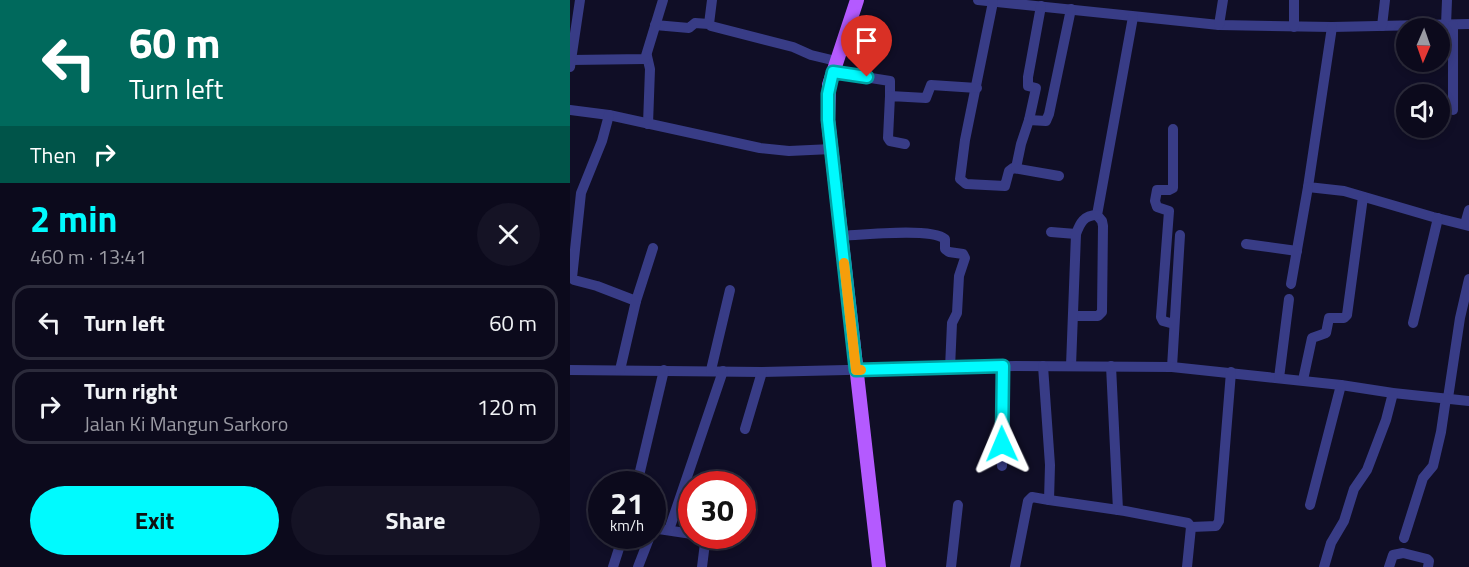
<!DOCTYPE html>
<html lang="en">
<head>
<meta charset="utf-8">
<style>
	body { margin:0; font-family:"Titillium Web",sans-serif; background:#151325; color:#f1f3f6; height:100vh; display:flex; flex-direction:column; font-size:22px; white-space:nowrap }
	* { box-sizing:border-box; margin:0 }
	p { font-size:20px; color:#9a9aa3 }
	.icon { flex:none; width:33px; height:33px; fill:none; stroke:currentColor; stroke-width:2; stroke-linecap:round; stroke-linejoin:round }
	.map { position:relative; flex:1; overflow:hidden }
	.details { display:flex; flex-direction:column; background:#0c0a1c; width:570px }
	.details>* { flex:none }
	.banner { background:#00695c; color:#fff; overflow:hidden }
	.needle { width:39px; rotate:182deg }
	.buttons { position:absolute; left:826px; top:18px; display:grid; gap:12px }
	.buttons a { display:grid; place-items:center; width:54px; height:54px; border-radius:50%; background:#0c0a1c; box-shadow:0 3px 9px #0003,0 0 0 2px #2c2b3b; font-size:30px }
	.speed { position:absolute; left:18px; top:471px; display:flex; gap:12px; font-size:30px; font-weight:700; text-align:center }
	.speed>* { display:grid; place-content:center; width:78px; height:78px; border-radius:50%; background:#0c0a1c; box-shadow:0 3px 9px #0003,0 0 0 2px #2c2b3b; line-height:1 }
	.speed small { font-size:15px; font-weight:400 }
	.speed .limit { border:9px solid #d22; background:#fff; color:#111 }
	.pin { position:absolute; display:grid; place-items:center; width:51px; height:51px; color:#fff; margin:-62px -26px; border-radius:50% 50% 50% 0; rotate:-45deg; box-shadow:0 0 6px #0007 }
	.pin .icon { rotate:45deg }
	.me { position:absolute; width:66px; margin:-33px; rotate:359deg; stroke-linejoin:round; filter:drop-shadow(0 0 4px #0008) }
	.turn { display:flex; align-items:center; gap:21px; height:126px; padding:0 30px; font-size:27px }
	.turn .icon { width:78px; height:78px; stroke-width:2.5 }
	.turn b { display:block; font-size:42px; line-height:51px }
	.then { display:flex; align-items:center; height:57px; padding:0 30px; background:#0003; gap:12px; font-size:22px }
	.round { display:grid; place-items:center; flex:none; width:63px; height:63px; border-radius:32px; background:#151325 }
	.headline { display:flex; align-items:center; justify-content:space-between; height:102px; padding:0 30px }
	h1 { font-size:36px; font-weight:700; line-height:45px; color:#00fafe }
	.action { display:flex; gap:12px; margin-top:auto; padding:12px 30px }
	.action a { flex:1; height:69px; border-radius:36px; background:#00fafe; color:#111; font-size:24px; font-weight:700; line-height:69px; text-align:center }
	.action a+a { background:#151325; color:#f1f3f6 }
	ul { padding:0; list-style:none }
	li { display:flex; align-items:center; gap:18px; height:75px; margin:0 12px 9px; padding:0 18px; border:3px solid #2c2b3b; border-radius:18px }
	li div { flex:1 }
	li b { display:block; font-size:22px }
	li em { font-style:normal }
	main { display:flex; flex:1; min-height:0 }
	.map>svg:first-child { display:block }
	.lines { fill:none; stroke-linecap:round; stroke-linejoin:round }
	.minor { stroke:#383c86; stroke-width:10 }
	.major { stroke:#b45aff; stroke-width:14 }
	.route-casing { stroke:#00a2a5; stroke-width:15 }
	.route { stroke:#00fafe; stroke-width:10 }
	.slow { stroke:#f59e0b; stroke-width:10 }
</style>
</head>
<body>
<main>
<section class="details">
<div class="banner">
<div class="turn"><svg class="icon" aria-label="left" viewBox="0 0 24 24"><path d="M17 20v-9H6M10 6l-5 5 5 5"/></svg><div><b>60 m</b>Turn left</div></div>
<div class="then">Then<svg class="icon" aria-label="right" viewBox="0 0 24 24"><path d="M7 20v-9h11M14 6l5 5-5 5"/></svg></div>
</div>
<div class="headline"><div><h1>2 min</h1><p>460 m · 13:41</p></div><a class="round"><svg class="icon" aria-label="close" viewBox="0 0 24 24"><path d="M6 6l12 12M18 6L6 18"/></svg></a></div>
<ul>
<li><svg class="icon" aria-label="left" viewBox="0 0 24 24"><path d="M17 20v-9H6M10 6l-5 5 5 5"/></svg><div><b>Turn left</b></div><em>60 m</em></li>
<li><svg class="icon" aria-label="right" viewBox="0 0 24 24"><path d="M7 20v-9h11M14 6l5 5-5 5"/></svg><div><b>Turn right</b><p>Jalan Ki Mangun Sarkoro</p></div><em>120 m</em></li>
</ul>
<div class="action"><a>Exit</a><a>Share</a></div>
</section>
<div class="map">
<svg width="899" height="567" viewBox="0 0 899 567">
	<rect width="100%" height="100%" fill="#100e26"/>
	<g class="lines">
		<!-- minor -->
		<g class="minor">
			<polyline points="408,0 649,25 762,27 899,24"/>
			<polyline points="423,2 395,140 390,179 396,184 435,186 439,171 443,168 489,176"/>
			<polyline points="139,24 142,0"/>
			<polyline points="85,25 119,28 125,23 139,24 141,26 223,47 241,55 266,61"/>
			<polyline points="649,25 653,0"/>
			<polyline points="876,25 877,0"/>
			<polyline points="883,25 883,110"/>
			<polyline points="812,26 815,0"/>
			<polyline points="724,27 724,0"/>
			<polyline points="762,27 738,187 774,191 863,217 899,226"/>
			<polyline points="77,56 80,69 78,124"/>
			<polyline points="1,60 75,59 93,0"/>
			<polyline points="0,67 10,0"/>
			<polyline points="263,72 320,81 320,96"/>
			<polyline points="0,110 39,115 190,148 219,151 262,149"/>
			<polyline points="39,115 32,141 11,193 2,278 4,280 27,286 66,301"/>
			<polyline points="459,120 466,88 458,86 458,77 471,6"/>
			<polyline points="603,129 603,188 599,190 587,190 585,201 587,207 599,211 591,317 593,321 604,324"/>
			<polyline points="335,144 320,141 318,138 320,96 356,98 361,85 407,88"/>
			<polyline points="446,168 451,144 459,120 476,121 479,114 501,9"/>
			<polyline points="895,224 899,210"/>
			<polyline points="481,232 506,234"/>
			<path d="M271 236C291 235 361 227 375 239V249L379 252 393 254 395 258 389 276 387 313 382 323 380 368"/>
			<polyline points="676,244 727,251"/>
			<polyline points="721,284 738,187"/>
			<polyline points="503,316 528,316 532,312 533,226 532,221 527,215 563,17"/>
			<polyline points="843,323 868,218"/>
			<path d="M501 366 506 234C510 223 514 215 527 215"/>
			<polyline points="541,366 548,510"/>
			<polyline points="602,367 610,235"/>
			<polyline points="0,370 192,372 445,366 602,367 771,385 823,393 899,401"/>
			<polyline points="50,370 66,301 83,248"/>
			<polyline points="141,370 160,290"/>
			<polyline points="709,378 719,299"/>
			<polyline points="733,380 742,338 756,333 759,318 774,318 777,315 793,197"/>
			<polyline points="878,398 890,318 899,279"/>
			<polyline points="175,429 192,372"/>
			<polyline points="432,466 433,366"/>
			<polyline points="67,484 94,370"/>
			<polyline points="479,500 555,511 618,523 621,527 617,567"/>
			<polyline points="740,505 771,385"/>
			<polyline points="621,527 646,526 649,521 661,372"/>
			<polyline points="82,528 122,534"/>
			<polyline points="99,530 153,371"/>
			<polyline points="131,536 133,537 135,543 132,567"/>
			<polyline points="834,538 853,478 863,466 871,432 876,398"/>
			<polyline points="43,567 53,536"/>
			<polyline points="68,567 80,536"/>
			<polyline points="381,567 388,505"/>
			<polyline points="445,567 458,501 462,497 479,500 480,465 473,366"/>
			<polyline points="754,567 761,543 774,521 784,489 797,470 816,420 823,393"/>
			<polyline points="819,567 823,555 833,553 857,559 859,561 858,567"/>
		</g>
		<!-- major -->
		<polyline class="major" points="287,0 259,85 258,120 309,567"/>
	</g>
	<g class="lines">
		<!-- route casing -->
		<g class="route-casing">
			<polyline id="route" points="297,77 263,72 258,94 258,120 286,370 433,366 432,444"/>
		</g>
		<!-- route -->
		<use href="#route" class="route"/>
		<!-- slow -->
		<polyline class="slow" points="274,263 286,370 291,370"/>
	</g>
</svg>
<div class="buttons">
<a><svg class="needle" viewBox="-14 -14 28 28"><path d="M0-13l5 13h-10z" fill="#e53935"/><path d="M0 13l5-13h-10z" fill="#9a9aa3"/></svg></a>
<a><svg class="icon" aria-label="sound" viewBox="0 0 24 24"><path d="M4 9h4l5-4v14l-5-4H4zM17 9q2 3 0 6"/></svg></a>
</div>
<div class="speed"><div>21<small>km/h</small></div><div class="limit">30</div></div>
<div class="pin" style="left:297px;top:77px;background:#d93025"><svg class="icon" aria-label="arrive" viewBox="0 0 24 24"><path d="M6 21V4h12l-3 4 3 4H6"/></svg></div>
<svg class="me" style="left:432px;top:444px" viewBox="-20 -20 40 40"><path d="M0-17L14 15 0 8-14 15z" fill="#00fafe" stroke="#fff" stroke-width="4"/></svg>
</div>
</main>
</body>
</html>
